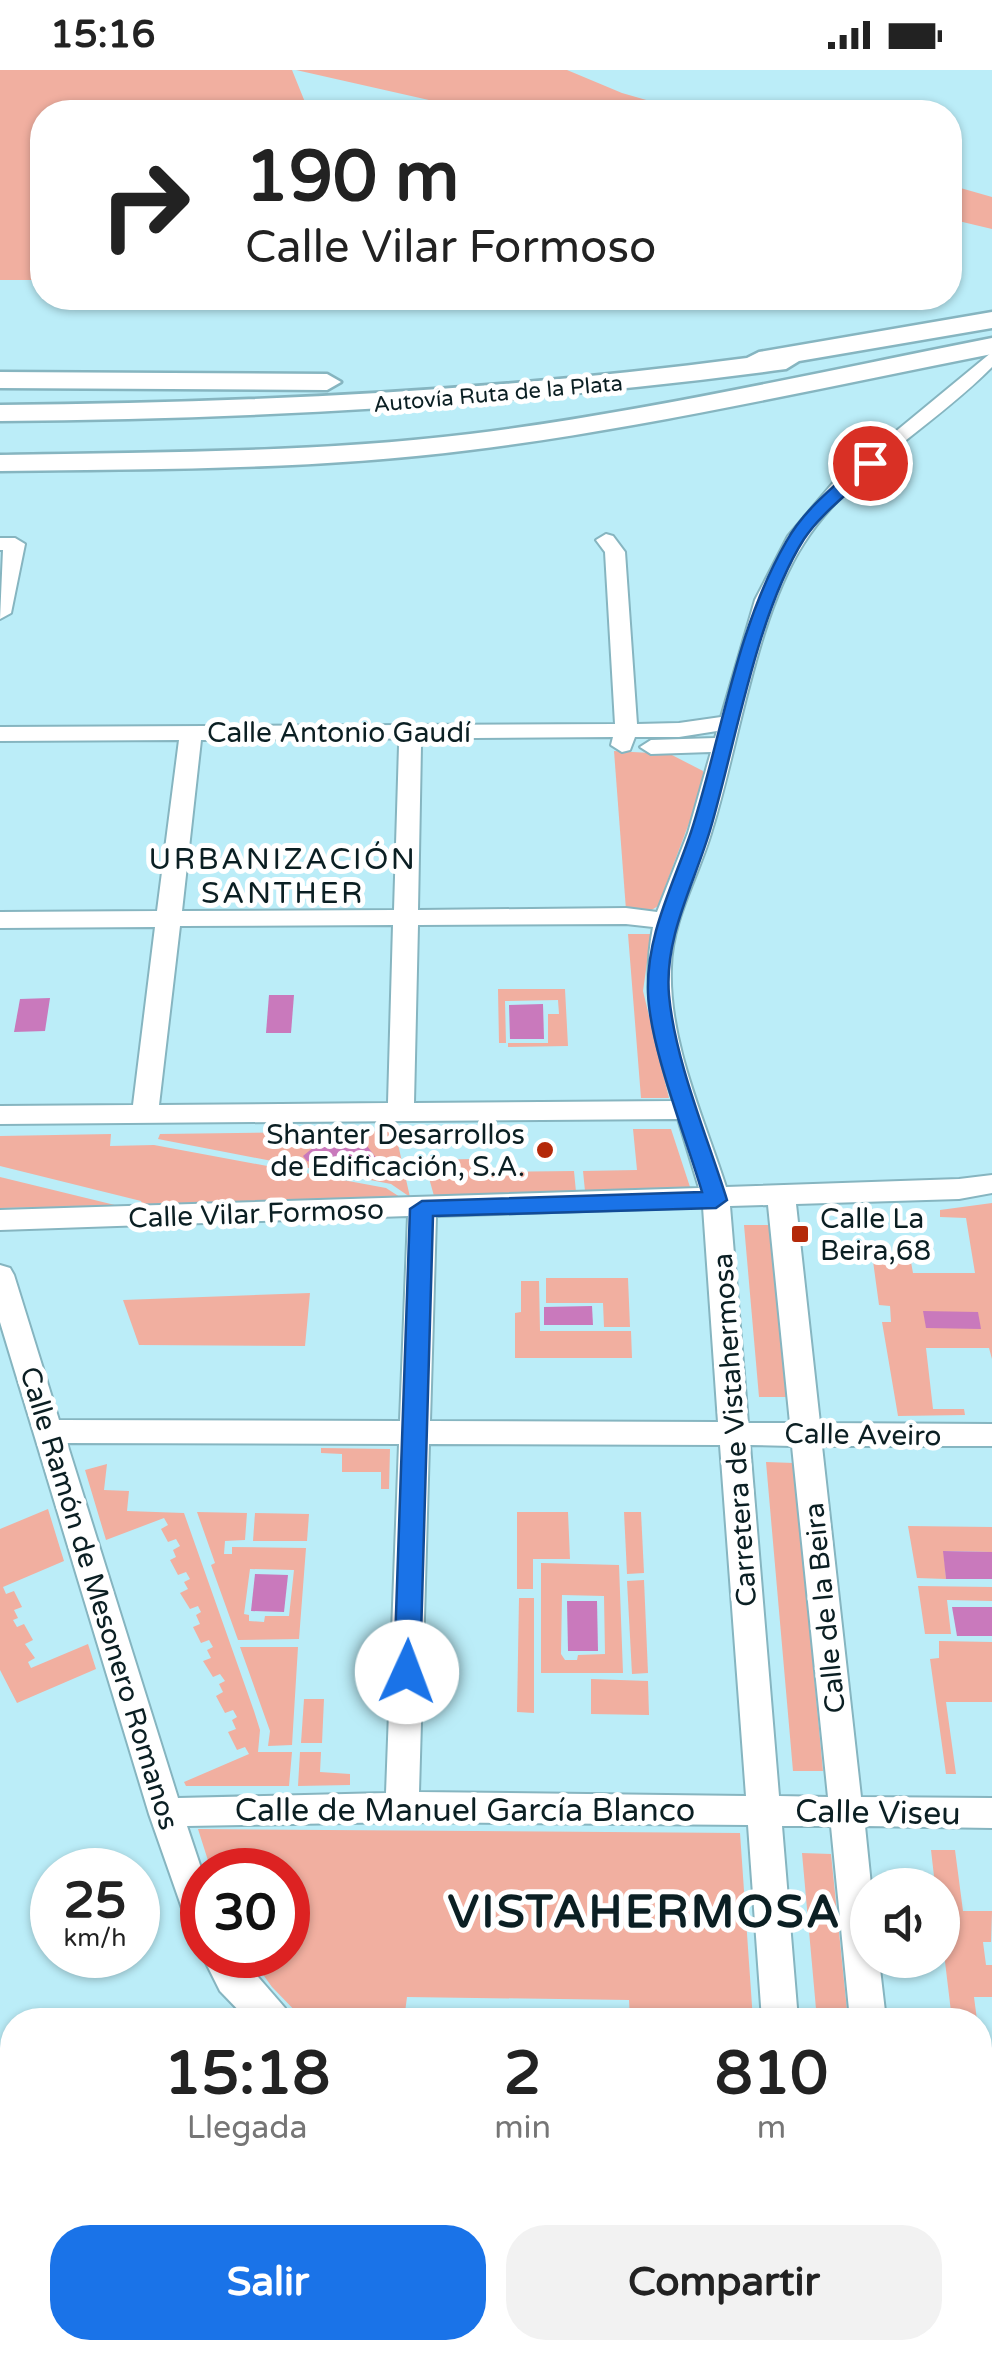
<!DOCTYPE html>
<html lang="es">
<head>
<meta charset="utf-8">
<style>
	body { margin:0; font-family:"Varela Round",sans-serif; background:#f2f2f2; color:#222; height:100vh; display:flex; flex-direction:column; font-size:38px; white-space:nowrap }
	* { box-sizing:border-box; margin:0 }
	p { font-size:32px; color:#767676 }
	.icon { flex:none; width:55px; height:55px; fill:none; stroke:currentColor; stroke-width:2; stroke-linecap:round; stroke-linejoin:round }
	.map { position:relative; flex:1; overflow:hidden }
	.side { position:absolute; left:0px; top:1938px; width:992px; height:352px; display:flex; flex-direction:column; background:#fff; border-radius:40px 40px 0 0; box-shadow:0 2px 8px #0004 }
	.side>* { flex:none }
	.top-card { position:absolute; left:30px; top:30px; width:932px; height:210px; border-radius:40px; box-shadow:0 2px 8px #0004; background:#fff; color:#222; overflow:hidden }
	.fabs { position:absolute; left:850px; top:1798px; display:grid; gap:20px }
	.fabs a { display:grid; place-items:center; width:110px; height:110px; border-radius:50%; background:#fff; box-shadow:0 2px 8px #0004; font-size:50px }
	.speed { position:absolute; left:30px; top:1778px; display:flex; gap:20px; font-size:50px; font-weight:700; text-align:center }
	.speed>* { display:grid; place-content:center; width:130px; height:130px; border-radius:50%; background:#fff; box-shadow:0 2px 8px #0004; line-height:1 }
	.speed small { font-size:25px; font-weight:400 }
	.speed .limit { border:15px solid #d22; background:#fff; color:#111 }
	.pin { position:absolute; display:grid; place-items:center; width:85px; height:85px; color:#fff; margin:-42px; border:5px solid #fff; border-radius:50%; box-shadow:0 2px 10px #0007 }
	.me { position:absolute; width:110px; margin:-55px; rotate:2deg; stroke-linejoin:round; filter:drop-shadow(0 0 8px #0008) }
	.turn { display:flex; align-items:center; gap:35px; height:210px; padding:0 50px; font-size:45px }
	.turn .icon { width:130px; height:130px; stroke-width:2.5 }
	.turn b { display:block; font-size:70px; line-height:85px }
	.eta { display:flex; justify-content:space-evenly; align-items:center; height:170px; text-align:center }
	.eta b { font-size:60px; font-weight:700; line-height:70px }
	.button { display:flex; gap:20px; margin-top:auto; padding:20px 50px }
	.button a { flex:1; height:115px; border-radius:40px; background:#1a73e8; color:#fff; font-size:40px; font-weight:700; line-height:115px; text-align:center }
	.button a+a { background:#f2f2f2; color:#222 }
	.status { display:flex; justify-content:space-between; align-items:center; height:70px; padding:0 50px; background:#fff; direction:ltr }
	.status svg { height:28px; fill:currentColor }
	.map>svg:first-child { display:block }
	.green { fill:#f1afa0; fill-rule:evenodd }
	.water { fill:#c979bc }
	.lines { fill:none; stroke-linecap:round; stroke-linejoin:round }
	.minor-casing { stroke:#86b5c0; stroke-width:4 }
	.highway-casing { stroke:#86b5c0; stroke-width:5 }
	.minor { fill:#fff; fill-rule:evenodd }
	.highway { fill:#fff; fill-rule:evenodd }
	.route { fill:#1a73e8; stroke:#114b97; stroke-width:2.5 }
	.poi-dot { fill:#b42909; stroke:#fff; stroke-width:4 }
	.labels { text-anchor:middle; stroke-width:10; stroke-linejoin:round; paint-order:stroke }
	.far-street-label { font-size:22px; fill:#0b1f23; stroke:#fff }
	.street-label { font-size:28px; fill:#0b1f23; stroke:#fff }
	.poi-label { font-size:28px; fill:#0b1f23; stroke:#fff; text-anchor:end }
	.neighbourhood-label { font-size:30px; letter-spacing:2.5px; fill:#0b1f23; stroke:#fff }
	.near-street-label { font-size:32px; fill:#0b1f23; stroke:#fff }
	.near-district-label { font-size:45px; font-weight:bold; letter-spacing:2.5px; fill:#0b1f23; stroke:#fff }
</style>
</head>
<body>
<div class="status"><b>15:16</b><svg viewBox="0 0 49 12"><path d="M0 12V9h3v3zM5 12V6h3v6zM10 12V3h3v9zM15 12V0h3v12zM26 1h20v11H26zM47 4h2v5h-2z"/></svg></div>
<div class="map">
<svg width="992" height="2288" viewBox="0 0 992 2288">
	<rect width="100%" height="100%" fill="#bbedf8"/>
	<!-- green -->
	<g class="green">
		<polygon points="0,0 292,0 309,42 42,42 42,210 0,210"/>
		<polygon points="296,0 567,0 622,23 688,42 482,42"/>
		<polygon points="950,115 992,127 992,159 950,149"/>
		<polygon points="614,681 670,684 703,701 704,713 658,836 650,841 626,840"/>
		<polygon points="628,864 651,864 643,921 669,1028 641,1028"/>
		<polygon points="498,919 565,919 568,976 508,977 508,973 548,973 548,944 559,944 558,930 505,931 506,973 499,973"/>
		<polygon points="633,1059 671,1059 690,1117 585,1121 583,1101 637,1100"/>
		<polygon points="395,1061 410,1127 391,1114 158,1069 160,1064"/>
		<polygon points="111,1064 110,1076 154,1075 386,1118 400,1127 143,1136 141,1131 0,1096 0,1066"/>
		<polygon points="471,1089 472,1102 574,1101 576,1122 434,1126 424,1090"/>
		<polygon points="0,1107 119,1136 0,1138"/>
		<polygon points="992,1133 992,1289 989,1278 926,1278 933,1339 964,1339 965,1345 898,1346 882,1252 891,1252 890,1236 879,1235 873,1191 911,1192 913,1203 975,1203 966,1148 940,1147 940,1140"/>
		<polygon points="744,1155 769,1155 786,1327 759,1327"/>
		<polygon points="546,1208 628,1208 630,1257 604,1257 603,1233 546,1233"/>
		<polygon points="521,1211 539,1211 540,1261 631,1261 632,1288 515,1288 515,1243 521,1242"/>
		<polygon points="310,1223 305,1276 139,1275 123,1230"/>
		<polygon points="321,1378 390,1379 389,1419 381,1419 381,1402 342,1402 342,1384 321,1383"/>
		<polygon points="766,1392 794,1393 823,1701 793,1701"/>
		<polygon points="107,1394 104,1420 129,1421 127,1441 184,1443 254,1641 260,1660 258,1682 292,1682 289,1716 186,1716 184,1712 249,1684 245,1677 237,1680 228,1662 236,1659 232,1650 237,1647 233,1640 225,1643 216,1626 223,1622 219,1614 225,1611 220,1604 213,1607 203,1591 211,1588 207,1580 213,1577 209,1570 201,1573 193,1557 200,1554 196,1545 201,1542 198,1536 190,1539 180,1523 188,1519 184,1512 190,1509 186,1502 178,1505 170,1490 176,1487 173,1480 180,1476 176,1469 168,1472 161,1459 168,1455 164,1448 106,1470 85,1400"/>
		<polygon points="48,1439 64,1491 3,1517 6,1524 14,1521 22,1537 14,1540 18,1548 13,1550 17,1557 24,1554 33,1570 25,1574 35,1588 28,1592 31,1598 88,1574 96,1599 17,1633 0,1600 0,1459"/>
		<path d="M197 1442 247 1443 245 1470 225 1471 224 1484H232V1477L306 1478 299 1569 238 1570 211 1495 215 1493ZM250 1499 294 1500 289 1546H265L264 1552 249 1551V1545L244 1544Z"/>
		<polygon points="517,1442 568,1442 570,1489 533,1489 533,1519 517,1519"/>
		<polygon points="624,1442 641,1442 644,1503 627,1504"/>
		<polygon points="255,1443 309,1444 307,1471 253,1471"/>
		<polygon points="908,1456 992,1457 992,1482 944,1481 946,1509 917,1508"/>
		<path d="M541 1493 619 1495 623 1603H541ZM562 1525 604 1526 605 1584 578 1585 577 1590H565L561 1584Z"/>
		<polygon points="644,1510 648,1603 632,1604 627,1511"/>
		<polygon points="918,1516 992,1517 992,1531 947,1530 951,1564 925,1564"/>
		<polygon points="519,1528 534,1528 534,1643 517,1642"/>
		<polygon points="939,1571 992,1572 992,1632 946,1632 956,1704 946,1704 930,1589 939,1588"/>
		<polygon points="240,1577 298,1577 292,1675 268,1676 270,1661"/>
		<polygon points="591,1609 648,1611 649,1645 591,1644"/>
		<polygon points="304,1629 324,1629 322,1673 301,1673"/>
		<polygon points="300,1682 321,1682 320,1702 350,1704 350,1715 298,1716"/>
		<polygon points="198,1759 740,1763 753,1950 630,1950 629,1930 407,1927 404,1950 304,1950 272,1917 249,1885 288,1885 288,1800 211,1800"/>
		<polygon points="931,1780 955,1780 963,1841 992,1841 991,1872 983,1872 986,1895 992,1895 992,1927 974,1927 977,1950 952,1950 943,1875 942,1815 935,1815"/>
		<polygon points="802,1783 831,1784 848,1950 817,1950"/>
		<polygon points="980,2012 987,2012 992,2047 992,2251 980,2162"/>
		<polygon points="190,2278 709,2278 725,2288 195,2288"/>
	</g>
	<!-- water -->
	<g class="water">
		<polygon points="269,925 294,925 291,963 266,963"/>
		<polygon points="50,928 45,961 14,962 20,929"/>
		<polygon points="543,934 544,969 510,969 509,935"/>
		<path d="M344 1070 367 1076 381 1094C366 1107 357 1100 341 1095 330 1092 319 1094 307 1091L303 1086 320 1072Z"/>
		<polygon points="592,1236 593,1255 544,1255 544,1237"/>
		<polygon points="923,1241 978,1242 981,1259 926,1258"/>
		<polygon points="943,1481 992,1482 992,1509 946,1509"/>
		<polygon points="255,1504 288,1505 284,1542 251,1541"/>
		<polygon points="567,1531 597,1531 598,1581 568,1581"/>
		<polygon points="952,1537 992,1537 992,1566 957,1566"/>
	</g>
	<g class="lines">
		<!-- minor casing -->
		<g class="minor-casing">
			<g id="minor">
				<path d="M992 282V297C933 357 850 401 804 473 756 547 739 674 712 760 699 806 672 849 671 897 668 971 704 1048 726 1117L959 1109 992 1105V1123L959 1129 796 1134 820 1353 992 1354V1376H822L861 1727 992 1728V1758L865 1756 871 1815H868V1890H879L886 1950H850L831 1756H782L798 1950H762L748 1755 402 1752 187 1756 202 1801V1866L190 1861 149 1744 0 1252V1195L10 1198 14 1205 59 1350 400 1351 408 1146 0 1160V1140L699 1118 678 1049 0 1054V1036L133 1035 155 857 0 858V842L157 841 179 670 0 671V657L615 654 605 482 596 470 606 464 613 466 625 482 637 654 679 653 721 647 755 530 788 466 832 414ZM717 661 715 668 651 670 640 677 651 684 711 682 688 763 657 842 626 838 418 840 421 676 410 669 399 676 394 840 182 841 201 670 613 667 611 675 622 682 630 680 635 667H679ZM626 854 653 857C641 921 654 970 673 1031L414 1033 418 855ZM393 855 388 1033 159 1035 180 856ZM768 1135 790 1353H748L730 1136ZM703 1137 718 1352 430 1351 436 1146ZM67 1373 399 1374 386 1723 178 1728ZM429 1374 720 1375 746 1726 419 1722ZM750 1375 792 1376 828 1727 779 1726Z"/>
				<polygon points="0,468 15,468 25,474 11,543 0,549 3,480 0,480"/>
				<polygon points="202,1885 239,1885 285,1938 290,1950 248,1950 220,1921"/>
				<polygon points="134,2278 175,2278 179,2288 138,2288"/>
				<polygon points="733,2278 782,2278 786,2288 737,2288"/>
				<polygon points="842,2278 950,2278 954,2288 882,2288 880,2283 879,2288 839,2288"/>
			</g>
		</g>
		<!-- highway casing -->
		<g class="highway-casing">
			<g id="highway">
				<path d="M992 242V258L799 291 786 299C525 334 264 349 0 351V335C250 333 499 321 747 288L759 282Z"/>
				<path d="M992 268V284C819 318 645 358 470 380 314 400 157 399 0 401V385C157 382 314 383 470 364 645 342 819 302 992 268Z"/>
				<polygon points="0,302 327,304 341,312 327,320 0,318"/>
			</g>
		</g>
		<!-- minor -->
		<use href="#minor" class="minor"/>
		<!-- highway -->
		<use href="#highway" class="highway"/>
	</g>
	<!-- route -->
	<path class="route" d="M864 389 878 393C855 420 824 439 804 469 757 543 736 671 711 757 695 813 664 865 669 925 675 991 707 1066 727 1130L716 1138 433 1146 420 1602 416 1610 407 1613 398 1610 394 1602 410 1139 422 1131 702 1122C686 1067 650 978 648 923 646 865 673 816 691 762 722 666 735 561 786 472 804 439 836 415 864 389Z"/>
	<!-- markers -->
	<g class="poi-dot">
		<circle cx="545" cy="1080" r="10"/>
		<rect x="790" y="1154" width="20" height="20" rx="5"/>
	</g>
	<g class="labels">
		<!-- far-street labels -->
		<g class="far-street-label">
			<text transform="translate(498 323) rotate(-5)" y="8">Autovía Ruta de la Plata</text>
		</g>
		<!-- street labels -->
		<g class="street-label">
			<text x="339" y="672">Calle Antonio Gaudí</text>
			<text transform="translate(256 1143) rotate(-2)" y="10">Calle Vilar Formoso</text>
			<text transform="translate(734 1360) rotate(-94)" y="10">Carretera de Vistahermosa</text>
			<text transform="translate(863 1364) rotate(1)" y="10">Calle Aveiro</text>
			<text transform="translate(100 1528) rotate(73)" y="10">Calle Ramón de Mesonero Romanos</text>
			<text transform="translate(824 1538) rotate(-96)" y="10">Calle de la Beira</text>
		</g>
		<!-- poi labels -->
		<g class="poi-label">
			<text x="525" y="1074">Shanter Desarrollos<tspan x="525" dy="32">de Edificación, S.A.</tspan></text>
			<text x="820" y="1158" text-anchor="start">Calle La<tspan x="820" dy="32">Beira,68</tspan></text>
		</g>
		<!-- neighbourhood labels -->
		<g class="neighbourhood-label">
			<text x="283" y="799">URBANIZACIÓN<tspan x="283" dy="34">SANTHER</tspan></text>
		</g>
		<!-- near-street labels -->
		<g class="near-street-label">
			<text x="465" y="1751">Calle de Manuel García Blanco</text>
			<text transform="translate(878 1742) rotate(1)" y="11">Calle Viseu</text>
		</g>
		<!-- near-district labels -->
		<g class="near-district-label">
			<text x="645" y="1857">VISTAHERMOSA</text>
		</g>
	</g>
</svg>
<div class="fabs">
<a><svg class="icon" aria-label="sound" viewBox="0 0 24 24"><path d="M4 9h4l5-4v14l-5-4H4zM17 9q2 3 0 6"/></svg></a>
</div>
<div class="speed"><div>25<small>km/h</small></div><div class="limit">30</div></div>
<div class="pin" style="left:870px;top:393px;background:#d93025"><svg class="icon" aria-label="arrive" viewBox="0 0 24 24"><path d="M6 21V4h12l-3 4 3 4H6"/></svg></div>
<svg class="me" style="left:407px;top:1602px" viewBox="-20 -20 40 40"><circle r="19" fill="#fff"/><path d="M0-13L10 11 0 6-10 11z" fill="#1a73e8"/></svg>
<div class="top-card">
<div class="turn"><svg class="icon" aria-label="right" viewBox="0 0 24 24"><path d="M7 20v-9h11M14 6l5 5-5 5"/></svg><div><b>190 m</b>Calle Vilar Formoso</div></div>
</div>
<section class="side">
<div class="eta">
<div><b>15:18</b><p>Llegada</p></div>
<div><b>2</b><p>min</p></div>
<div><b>810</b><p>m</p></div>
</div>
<div class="button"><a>Salir</a><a>Compartir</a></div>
</section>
</div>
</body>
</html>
